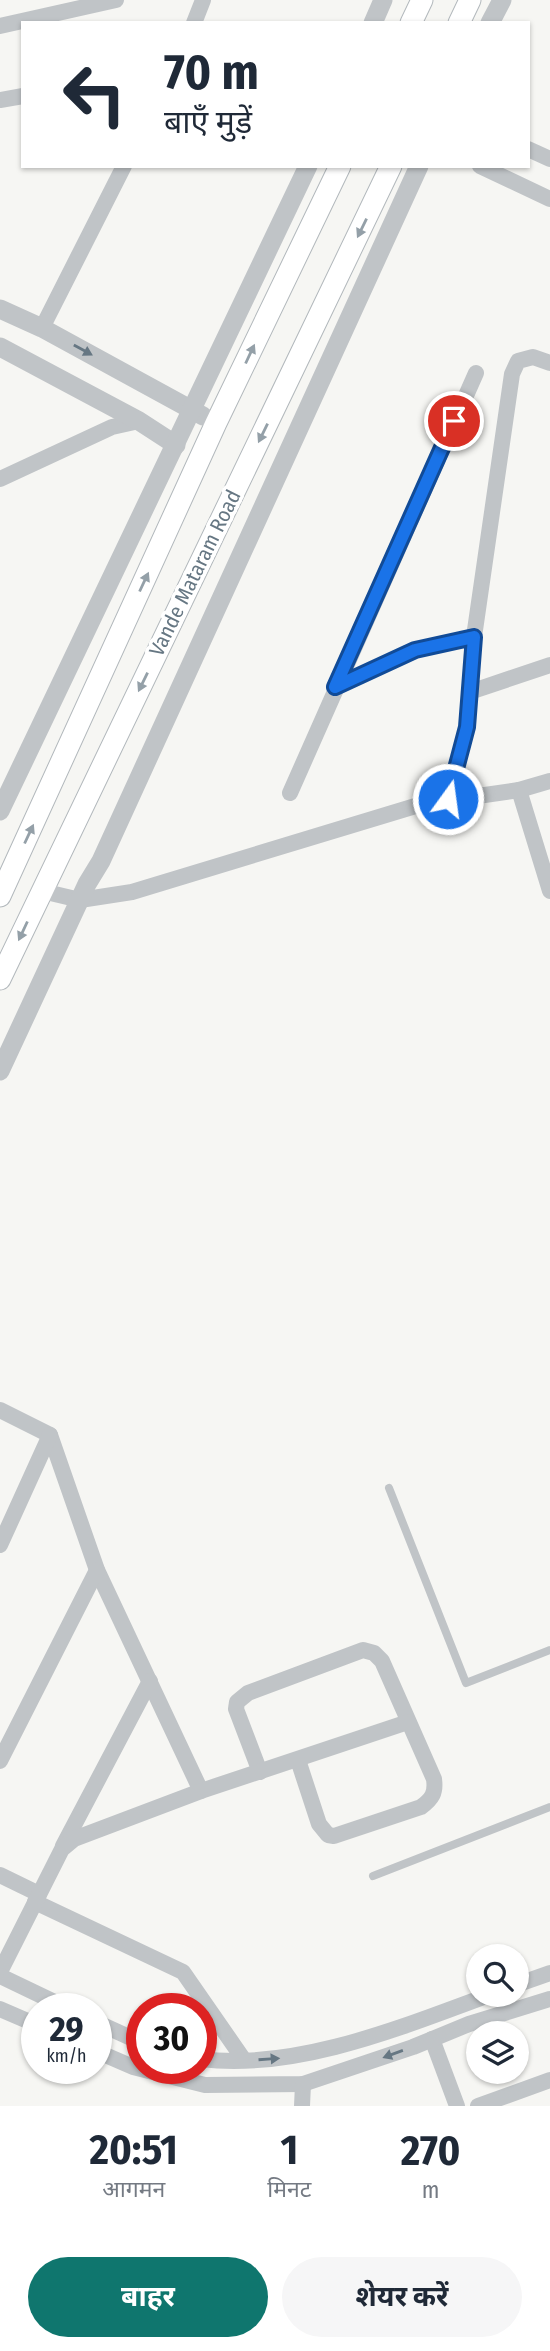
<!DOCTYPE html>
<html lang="hi">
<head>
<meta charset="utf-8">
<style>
	body { margin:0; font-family:"Fira Sans Condensed","Noto Sans Devanagari",sans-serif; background:#f6f6f7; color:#1f2937; height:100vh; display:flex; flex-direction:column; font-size:26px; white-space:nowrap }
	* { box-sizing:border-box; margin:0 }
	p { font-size:23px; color:#747a83 }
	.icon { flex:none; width:38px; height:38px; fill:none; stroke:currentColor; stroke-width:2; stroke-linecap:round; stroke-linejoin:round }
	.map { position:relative; height:2106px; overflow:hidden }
	.side { display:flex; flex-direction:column; background:#fff; flex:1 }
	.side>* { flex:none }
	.banner { position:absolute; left:21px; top:21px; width:509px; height:147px; border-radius:0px; box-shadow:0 2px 5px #0004; background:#fff; color:#1f2937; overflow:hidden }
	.tools { position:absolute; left:466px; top:1944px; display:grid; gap:14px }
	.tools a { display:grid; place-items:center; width:63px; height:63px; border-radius:50%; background:#fff; box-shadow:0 2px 5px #0004; font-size:35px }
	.speed { position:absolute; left:21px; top:1993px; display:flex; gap:14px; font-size:35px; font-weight:700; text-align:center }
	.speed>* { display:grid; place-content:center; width:91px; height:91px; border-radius:50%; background:#fff; box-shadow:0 2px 5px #0004; line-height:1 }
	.speed small { font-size:18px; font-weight:400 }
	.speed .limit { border:10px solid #d22; background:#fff; color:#111 }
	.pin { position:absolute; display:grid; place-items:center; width:60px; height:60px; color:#fff; margin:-30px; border:4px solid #fff; border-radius:50%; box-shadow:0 2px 7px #0007 }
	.me { position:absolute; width:77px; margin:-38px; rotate:14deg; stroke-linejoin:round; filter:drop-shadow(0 0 5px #0008) }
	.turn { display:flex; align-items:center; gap:24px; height:147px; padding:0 28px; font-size:32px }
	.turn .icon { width:91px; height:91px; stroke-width:2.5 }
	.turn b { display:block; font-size:49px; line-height:60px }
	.eta { display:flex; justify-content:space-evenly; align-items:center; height:119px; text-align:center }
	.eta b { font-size:42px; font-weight:700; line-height:49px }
	.primary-button { display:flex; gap:14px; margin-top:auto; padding:14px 28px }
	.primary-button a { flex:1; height:80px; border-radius:42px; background:#0f766e; color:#fff; font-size:28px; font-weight:700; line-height:80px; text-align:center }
	.primary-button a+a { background:#f6f6f7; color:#1f2937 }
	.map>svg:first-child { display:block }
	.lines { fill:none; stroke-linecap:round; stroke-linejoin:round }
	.secondary-casing { stroke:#b2b8bc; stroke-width:23 }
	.service { stroke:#c0c4c7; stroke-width:8 }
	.minor { stroke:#c0c4c7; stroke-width:16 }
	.tertiary { stroke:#c0c4c7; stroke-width:19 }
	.secondary { stroke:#fff; stroke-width:21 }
	.oneway { fill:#94a0a8 }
	.oneway2 { fill:#667783 }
	.route-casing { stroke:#114b97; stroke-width:18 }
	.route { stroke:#1a73e8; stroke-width:12 }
	.labels { text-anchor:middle; stroke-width:7; stroke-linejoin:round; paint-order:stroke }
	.street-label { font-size:21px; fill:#667783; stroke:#fff }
</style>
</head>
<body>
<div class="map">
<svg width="550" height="2106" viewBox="0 0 550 2106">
	<rect width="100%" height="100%" fill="#f6f6f3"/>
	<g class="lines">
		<!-- secondary casing -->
		<g class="secondary-casing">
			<g id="secondary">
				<polyline points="411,23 422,0"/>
				<polyline points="459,23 470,0"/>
				<polyline points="0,896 216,423 340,166"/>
				<polyline points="0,979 391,166"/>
			</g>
		</g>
		<!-- service -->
		<g class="service">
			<polyline points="389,1488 466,1683 550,1650"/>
			<polyline points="373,1876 550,1807"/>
		</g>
		<!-- minor -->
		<g class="minor">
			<polyline points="194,23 203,0"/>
			<polyline points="0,26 116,0"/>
			<polyline points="0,100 23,96"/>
			<polyline points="528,149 550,159"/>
			<polyline points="480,166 550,199"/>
			<polyline points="42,328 124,166"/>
			<polyline points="0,479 112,427 139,421"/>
			<polyline points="335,687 415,650 474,637"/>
			<polyline points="470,692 550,665"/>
			<polyline points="519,790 550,891"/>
			<polyline points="290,793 476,373"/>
			<polyline points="448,799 467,727 474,637 512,374 518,361 533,357 550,363"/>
			<polyline points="42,891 80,900 132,892 422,804 519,790 550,781"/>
			<polyline points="0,1410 50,1435 97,1570 201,1791"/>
			<polyline points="0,1545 50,1435"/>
			<polyline points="0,1761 97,1570"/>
			<path d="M260 1772 236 1709 237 1702 248 1693 363 1650 374 1653 382 1661 434 1779C436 1793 432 1799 421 1807L334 1836 328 1835 319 1824 298 1760"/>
			<polyline points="63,1846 150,1681"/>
			<polyline points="0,1875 39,1894"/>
			<polyline points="35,1902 183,1972 244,2060"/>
			<polyline points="0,1972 62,1849 74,1839 201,1791 408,1722"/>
			<polyline points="0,1976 69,2009"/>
			<polyline points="516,1985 550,1973"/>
			<polyline points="0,2009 37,2025"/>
			<polyline points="96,2022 142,2043"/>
			<polyline points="432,2039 457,2106"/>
			<polyline points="96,2051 133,2067 205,2085 303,2084 413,2047 469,2024 550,1999"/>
			<path d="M201 2059C296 2071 402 2027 489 1995"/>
			<polyline points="302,2106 303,2084"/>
			<polyline points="478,2106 550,2080"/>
		</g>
		<!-- tertiary -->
		<g class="tertiary">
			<polyline points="373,23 383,0"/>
			<polyline points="490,23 502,0"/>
			<polyline points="0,309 42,328 203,416"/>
			<polyline points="0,347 139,421 176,445"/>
			<polyline points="0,811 308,166"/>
			<polyline points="0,1071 87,884 101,861 419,166"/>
		</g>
		<!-- secondary -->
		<use href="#secondary" class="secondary"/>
	</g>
	<!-- one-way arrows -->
	<defs><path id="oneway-solid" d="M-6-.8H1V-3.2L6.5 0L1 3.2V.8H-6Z" transform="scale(1.75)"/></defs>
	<g class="oneway">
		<use href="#oneway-solid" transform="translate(362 228) rotate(116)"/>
		<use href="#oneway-solid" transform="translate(250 354) rotate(-65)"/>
		<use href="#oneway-solid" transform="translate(263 433) rotate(116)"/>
		<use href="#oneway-solid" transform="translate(144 582) rotate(-65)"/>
		<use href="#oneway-solid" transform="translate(143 682) rotate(116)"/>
		<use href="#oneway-solid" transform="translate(29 834) rotate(-65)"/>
		<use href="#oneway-solid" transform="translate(23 931) rotate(115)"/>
	</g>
	<g class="oneway2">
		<use href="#oneway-solid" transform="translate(83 350) rotate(29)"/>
		<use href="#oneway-solid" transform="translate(393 2054) rotate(160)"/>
		<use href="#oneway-solid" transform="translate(269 2059) rotate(-4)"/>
	</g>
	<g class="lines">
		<!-- route casing -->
		<g class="route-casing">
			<polyline id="route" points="448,799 467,727 474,637 415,650 335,687 454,421"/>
		</g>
		<!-- route -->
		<use href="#route" class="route"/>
	</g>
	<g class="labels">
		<!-- street labels -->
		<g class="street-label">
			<text transform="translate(195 573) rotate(-64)" y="7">Vande Mataram Road</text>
		</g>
	</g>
</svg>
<div class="tools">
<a><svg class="icon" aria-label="search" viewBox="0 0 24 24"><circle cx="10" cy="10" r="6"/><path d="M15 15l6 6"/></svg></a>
<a><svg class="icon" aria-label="layers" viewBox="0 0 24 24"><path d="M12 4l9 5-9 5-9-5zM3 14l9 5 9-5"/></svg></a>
</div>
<div class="speed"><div>29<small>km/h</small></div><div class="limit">30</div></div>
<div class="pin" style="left:454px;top:421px;background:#d93025"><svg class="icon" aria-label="arrive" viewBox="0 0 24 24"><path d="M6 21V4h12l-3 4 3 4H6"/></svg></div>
<svg class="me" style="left:448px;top:799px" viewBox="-20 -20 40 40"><circle r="17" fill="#1a73e8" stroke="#fff" stroke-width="3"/><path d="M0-11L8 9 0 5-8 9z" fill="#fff"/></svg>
<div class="banner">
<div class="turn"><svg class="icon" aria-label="left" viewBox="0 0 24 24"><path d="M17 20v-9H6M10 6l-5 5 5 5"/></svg><div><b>70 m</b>बाएँ मुड़ें</div></div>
</div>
</div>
<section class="side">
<div class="eta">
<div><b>20:51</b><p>आगमन</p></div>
<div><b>1</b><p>मिनट</p></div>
<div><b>270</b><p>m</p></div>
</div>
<div class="primary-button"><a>बाहर</a><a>शेयर करें</a></div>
</section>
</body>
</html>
